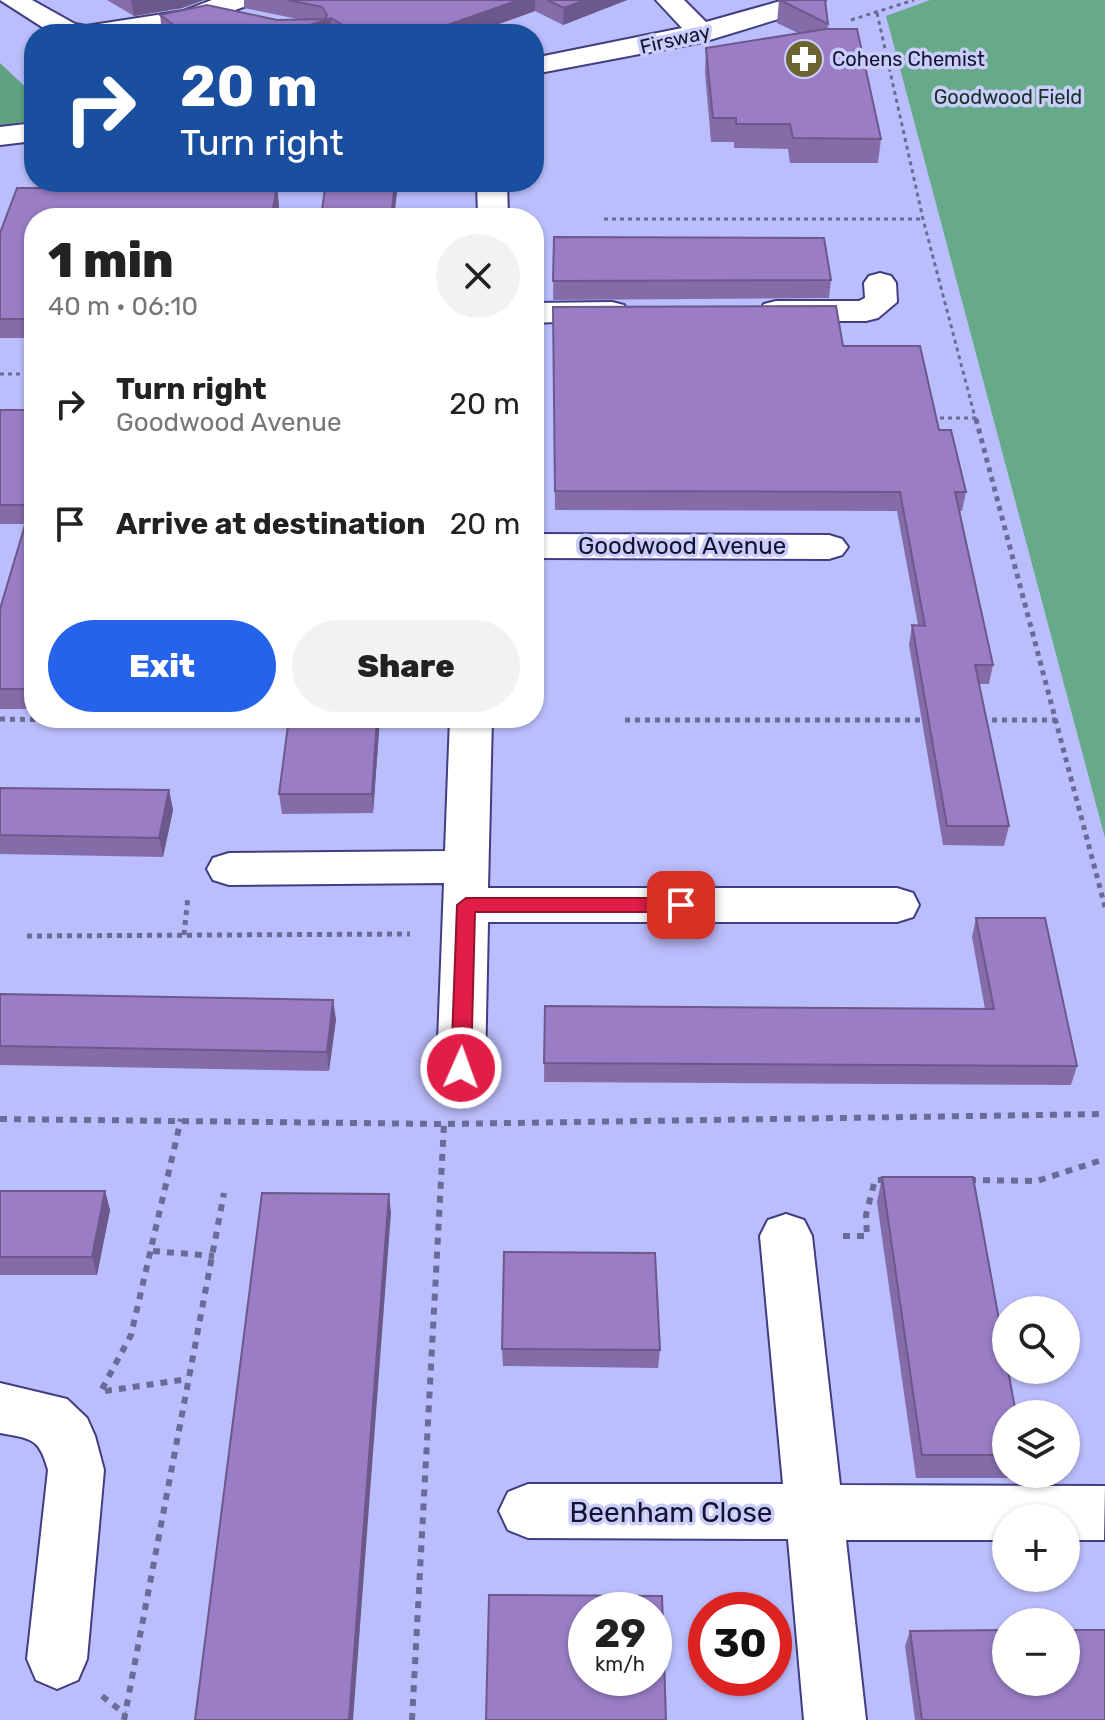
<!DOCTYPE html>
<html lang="en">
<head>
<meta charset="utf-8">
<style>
	body { margin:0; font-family:Rubik,sans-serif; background:#f2f2f2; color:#222; height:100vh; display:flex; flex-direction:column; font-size:30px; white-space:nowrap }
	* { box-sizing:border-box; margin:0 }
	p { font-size:26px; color:#767676 }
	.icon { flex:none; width:44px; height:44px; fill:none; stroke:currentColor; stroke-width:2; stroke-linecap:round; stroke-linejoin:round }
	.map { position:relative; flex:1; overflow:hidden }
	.side { position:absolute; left:24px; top:208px; width:520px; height:520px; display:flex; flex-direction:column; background:#fff; border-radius:32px; box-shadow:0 2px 6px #0004 }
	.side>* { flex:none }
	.hud { position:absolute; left:24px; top:24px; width:520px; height:168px; border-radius:32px; box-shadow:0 2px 6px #0004; background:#1a4fa0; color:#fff; overflow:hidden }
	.controls { position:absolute; left:992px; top:1296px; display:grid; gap:16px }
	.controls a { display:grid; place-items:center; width:88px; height:88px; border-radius:50%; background:#fff; box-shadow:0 2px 6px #0004; font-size:40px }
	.speed { position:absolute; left:568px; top:1592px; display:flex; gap:16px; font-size:40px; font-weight:700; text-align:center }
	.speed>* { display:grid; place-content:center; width:104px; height:104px; border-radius:50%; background:#fff; box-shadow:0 2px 6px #0004; line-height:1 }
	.speed small { font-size:20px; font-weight:400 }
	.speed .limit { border:12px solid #d22; background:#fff; color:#111 }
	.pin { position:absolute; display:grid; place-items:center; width:68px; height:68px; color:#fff; margin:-34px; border-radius:16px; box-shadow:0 4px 12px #0006 }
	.me { position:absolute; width:88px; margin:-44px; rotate:2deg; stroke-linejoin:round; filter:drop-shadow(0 0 6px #0008) }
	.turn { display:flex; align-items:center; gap:28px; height:168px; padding:0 24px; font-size:36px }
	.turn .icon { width:104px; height:104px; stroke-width:2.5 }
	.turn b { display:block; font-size:56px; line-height:68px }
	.round { display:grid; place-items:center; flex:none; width:84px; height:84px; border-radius:42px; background:#f2f2f2 }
	.summary { display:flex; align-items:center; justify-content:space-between; height:136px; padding:0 24px }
	h1 { font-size:48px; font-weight:800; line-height:60px }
	.action { display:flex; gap:16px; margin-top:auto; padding:16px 24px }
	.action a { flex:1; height:92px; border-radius:48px; background:#2563eb; color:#fff; font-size:32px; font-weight:800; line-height:92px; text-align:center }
	.action a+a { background:#f2f2f2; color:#222 }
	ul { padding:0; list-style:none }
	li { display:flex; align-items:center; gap:24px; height:120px; padding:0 24px }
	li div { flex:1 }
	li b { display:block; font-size:30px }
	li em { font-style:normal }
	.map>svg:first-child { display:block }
	.green { fill:#66aa89 }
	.forest { fill:#5fa282 }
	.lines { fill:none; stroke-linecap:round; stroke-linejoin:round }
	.minor-casing { stroke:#403d80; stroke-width:4 }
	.path-far2 { stroke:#6a6b98; stroke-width:3; stroke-dasharray:4 4; stroke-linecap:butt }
	.path-far1 { stroke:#6a6b98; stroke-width:5; stroke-dasharray:5 5; stroke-linecap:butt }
	.path { stroke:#6a6b98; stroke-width:6; stroke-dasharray:7 7; stroke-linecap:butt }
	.minor { fill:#fff; fill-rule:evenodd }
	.wall { fill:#846ca9 }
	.shaded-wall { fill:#6c588a }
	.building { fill:#9a7dc5; stroke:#6c588a; stroke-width:2; fill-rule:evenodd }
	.route { fill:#e11d48; stroke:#92132f; stroke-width:2 }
	.labels { text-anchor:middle; stroke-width:7; stroke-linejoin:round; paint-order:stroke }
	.far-street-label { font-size:20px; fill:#14132f; stroke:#cacdfc }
	.far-poi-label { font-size:20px; fill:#14132f; stroke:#cacdfc; text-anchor:start }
	.far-park-label { font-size:20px; fill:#143325; stroke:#cacdfc }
	.street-label { font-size:24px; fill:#14132f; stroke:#cacdfc }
	.near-street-label { font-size:28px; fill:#14132f; stroke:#cacdfc }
</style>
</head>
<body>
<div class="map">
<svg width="1105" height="1720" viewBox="0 0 1105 1720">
	<rect width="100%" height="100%" fill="#bbbefc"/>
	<!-- green -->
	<polygon class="green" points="930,0 1105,0 1105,838 886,16"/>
	<!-- forest -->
	<polygon class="forest" points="0,63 34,95 34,120 0,126"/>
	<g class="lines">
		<!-- minor casing -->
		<g class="minor-casing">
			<g id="minor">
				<polygon points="0,0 32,0 75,24 86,26 183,11 212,0 250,0 246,6 197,24 138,34 53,34"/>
				<polygon points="656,0 684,0 706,22 784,0 825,0 821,6 703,42 534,74 534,58 682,28"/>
				<polygon points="34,123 34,141 0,145 0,127"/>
				<polygon points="477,182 507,182 508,218 478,218"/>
				<polygon points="880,273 891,276 896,283 897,302 878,318 866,321 776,321 764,318 760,311 764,304 776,301 859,301 865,298 864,283 869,276"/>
				<polygon points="612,302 624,305 628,312 624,319 534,323 534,303"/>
				<polygon points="534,534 829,535 842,539 848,547 842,555 829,559 534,558"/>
				<polygon points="450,718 492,718 488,888 897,888 913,893 919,905 913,917 897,922 488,922 485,1068 478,1082 461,1087 444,1082 437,1068 444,883 229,885 213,880 207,869 213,858 229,853 445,851"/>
				<polygon points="786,1214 804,1220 812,1236 840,1485 1105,1486 1104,1540 1066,1540 1066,1518 1006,1518 1006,1540 846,1540 866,1720 804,1720 788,1539 528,1538 508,1530 499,1511 508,1492 528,1484 783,1484 760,1236 768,1220"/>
				<path d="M0 1383 67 1399 87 1418 95 1436 104 1470 87 1659 78 1680 57 1689 36 1680 27 1659 48 1470C39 1437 31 1439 0 1433Z"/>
			</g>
		</g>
		<!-- path-far2 -->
		<g class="path-far2">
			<polyline points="877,13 923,219 976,421"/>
			<polyline points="851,20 914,0"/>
			<polyline points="604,219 923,219"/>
			<polyline points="0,374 34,374"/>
			<polyline points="932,418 976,418"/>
		</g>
		<!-- path-far1 -->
		<g class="path-far1">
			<polyline points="976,419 1105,907"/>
			<polyline points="0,719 181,722"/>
			<polyline points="625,720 928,720"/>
			<polyline points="982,720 1056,720"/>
			<polyline points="184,935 188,896"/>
			<polyline points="27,936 410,934"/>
		</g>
		<!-- path -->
		<g class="path">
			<polyline points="0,1119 444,1124 1105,1114"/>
			<polyline points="969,1180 1037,1181 1105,1159"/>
			<polyline points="843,1236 867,1236 866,1215 875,1180 887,1180"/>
			<polyline points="153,1251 214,1256"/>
			<polyline points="102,1389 131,1335 181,1119"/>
			<polyline points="105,1391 188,1379"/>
			<polyline points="102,1696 125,1714"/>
			<polyline points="124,1720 224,1193"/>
			<polyline points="412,1720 444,1124"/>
		</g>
		<!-- minor -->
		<use href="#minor" class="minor"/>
	</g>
	<!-- wall -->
	<g class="wall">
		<polygon points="107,0 204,0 182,8 134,16"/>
		<polygon points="244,0 627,0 563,25 535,11 471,34 165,34 162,32 160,15 277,20 302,20 244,8"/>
		<polygon points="779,0 825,0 828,29 881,139 878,163 790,163 788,149 734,148 734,142 711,142 705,72 706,48 798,33 777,23"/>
		<polygon points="398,182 394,218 323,218 322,210"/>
		<polygon points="17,188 277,188 279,206 277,218 34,218 34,338 0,338 0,233"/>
		<polygon points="554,237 831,280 829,298 553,300"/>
		<polygon points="553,307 843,346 939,430 966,492 962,511 959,511 993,665 989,684 979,684 1009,826 1004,846 943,845 909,645 912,625 918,625 897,511 555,510"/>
		<polygon points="0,410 34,410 34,709 0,709 0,609 25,524 0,524"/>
		<polygon points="289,718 380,718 373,813 282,814 279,794"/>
		<polygon points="0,788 169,790 173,810 163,857 0,854"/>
		<polygon points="976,918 1077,1066 1071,1085 544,1082 545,1006 985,1009 972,937"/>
		<polygon points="0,994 336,1019 329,1071 0,1065"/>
		<polygon points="882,1177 1006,1414 1006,1474 1016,1474 1015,1478 916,1478 877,1202"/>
		<polygon points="0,1191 105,1191 110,1210 97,1275 0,1275"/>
		<polygon points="502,1349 660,1350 658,1368 503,1366"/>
		<polygon points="910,1631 1105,1720 915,1720 905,1646"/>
	</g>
	<!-- shaded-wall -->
	<g class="shaded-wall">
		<polygon points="131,0 204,0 182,8 134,16"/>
		<polygon points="519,0 535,0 535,11 471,34 422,34"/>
		<polygon points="585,0 627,0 563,25 564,8"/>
		<polygon points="331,18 332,34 282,34"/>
		<polygon points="395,182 398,182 394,218 392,218 392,210"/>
		<polygon points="277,188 279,206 277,218 271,218"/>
		<polygon points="377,718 380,718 373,813 372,794"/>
		<polygon points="169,790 173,810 163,857 159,838"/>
		<polygon points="333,1000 336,1019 329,1071 327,1052"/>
		<polygon points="105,1191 110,1210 97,1275 92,1257"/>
		<polygon points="389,1194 391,1213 353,1720 349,1720"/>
	</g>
	<!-- building -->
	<g class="building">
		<polygon points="287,0 519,0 422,34 358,34 331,18 282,34 186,34 160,15 207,5 277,20 325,19 327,15 322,7"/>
		<polygon points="547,0 585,0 564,8"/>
		<polygon points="780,0 825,0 828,24"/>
		<polygon points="826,29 857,29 881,139 793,138 790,124 736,124 736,118 713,118 706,48"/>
		<polygon points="326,182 395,182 392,210 322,210"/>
		<polygon points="17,188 277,188 271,218 34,218 34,319 0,319 0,233"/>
		<polygon points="554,237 824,238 831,280 553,281"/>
		<polygon points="836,306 843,346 920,346 939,430 951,430 966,492 955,492 993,665 975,665 1009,826 947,826 912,625 925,626 900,492 555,491 553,307"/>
		<polygon points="0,410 34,410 33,689 0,689 0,609 31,505 0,505"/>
		<polygon points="289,718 377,718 372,794 279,794"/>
		<polygon points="0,788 169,790 159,838 0,835"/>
		<polygon points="976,918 1045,918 1077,1066 544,1063 545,1006 994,1009"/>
		<polygon points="0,994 333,1000 327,1052 0,1046"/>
		<polygon points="882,1177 973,1177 1006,1358 1006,1370 1008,1370 1016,1414 1006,1414 1006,1455 922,1455"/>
		<polygon points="0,1191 105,1191 92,1257 0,1257"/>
		<polygon points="262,1193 389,1194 349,1720 195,1720"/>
		<polygon points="504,1252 655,1253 660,1350 502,1349"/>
		<path d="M489 1595 662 1596 666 1720H486ZM586 1610H654V1678H586Z"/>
		<polygon points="1006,1630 1006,1682 1066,1682 1066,1630 1105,1630 1105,1720 922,1720 910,1631"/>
	</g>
	<!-- route -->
	<polygon class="route" points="466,898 681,898 691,905 681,912 475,912 471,1068 461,1076 451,1068 457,905"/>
	<!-- icons -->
	<defs>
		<g id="pharmacy-disc" transform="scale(2)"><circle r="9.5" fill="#6c6532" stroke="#cacdfc"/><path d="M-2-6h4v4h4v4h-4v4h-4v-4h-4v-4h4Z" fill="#fff"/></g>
	</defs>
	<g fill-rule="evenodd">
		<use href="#pharmacy-disc" x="804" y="59"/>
	</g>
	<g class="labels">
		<!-- far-street labels -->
		<g class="far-street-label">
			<text transform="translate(675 39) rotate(-13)" y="7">Firsway</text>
		</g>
		<!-- far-poi labels -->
		<g class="far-poi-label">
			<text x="832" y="66">Cohens Chemist</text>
		</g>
		<!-- far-park labels -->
		<g class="far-park-label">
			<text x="1008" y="104">Goodwood Field</text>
		</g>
		<!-- street labels -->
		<g class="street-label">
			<text x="682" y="554">Goodwood Avenue</text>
		</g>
		<!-- near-street labels -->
		<g class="near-street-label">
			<text x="671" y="1522">Beenham Close</text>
		</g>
	</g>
</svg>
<div class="controls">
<a><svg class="icon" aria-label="search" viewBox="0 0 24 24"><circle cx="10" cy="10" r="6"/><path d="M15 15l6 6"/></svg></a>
<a><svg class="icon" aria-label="layers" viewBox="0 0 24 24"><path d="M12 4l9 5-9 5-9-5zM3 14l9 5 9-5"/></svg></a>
<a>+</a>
<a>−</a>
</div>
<div class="speed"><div>29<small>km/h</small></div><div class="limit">30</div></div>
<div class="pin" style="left:681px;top:905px;background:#d93025"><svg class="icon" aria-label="arrive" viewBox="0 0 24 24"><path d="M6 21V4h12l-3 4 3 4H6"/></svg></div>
<svg class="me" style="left:461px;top:1068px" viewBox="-20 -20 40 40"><circle r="17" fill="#e11d48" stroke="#fff" stroke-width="3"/><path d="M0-11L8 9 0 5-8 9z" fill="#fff"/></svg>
<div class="hud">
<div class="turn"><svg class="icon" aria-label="right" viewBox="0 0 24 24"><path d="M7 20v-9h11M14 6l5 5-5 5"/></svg><div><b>20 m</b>Turn right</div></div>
</div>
<section class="side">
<div class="summary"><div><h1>1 min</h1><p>40 m · 06:10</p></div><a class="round"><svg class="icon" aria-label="close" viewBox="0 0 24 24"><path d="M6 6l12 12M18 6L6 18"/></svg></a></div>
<ul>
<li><svg class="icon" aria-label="right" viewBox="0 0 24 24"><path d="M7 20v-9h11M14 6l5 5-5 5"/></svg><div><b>Turn right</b><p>Goodwood Avenue</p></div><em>20 m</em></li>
<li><svg class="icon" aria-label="arrive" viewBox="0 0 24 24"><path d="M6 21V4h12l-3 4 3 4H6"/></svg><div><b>Arrive at destination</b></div><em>20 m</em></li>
</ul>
<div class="action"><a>Exit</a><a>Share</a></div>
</section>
</div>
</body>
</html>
